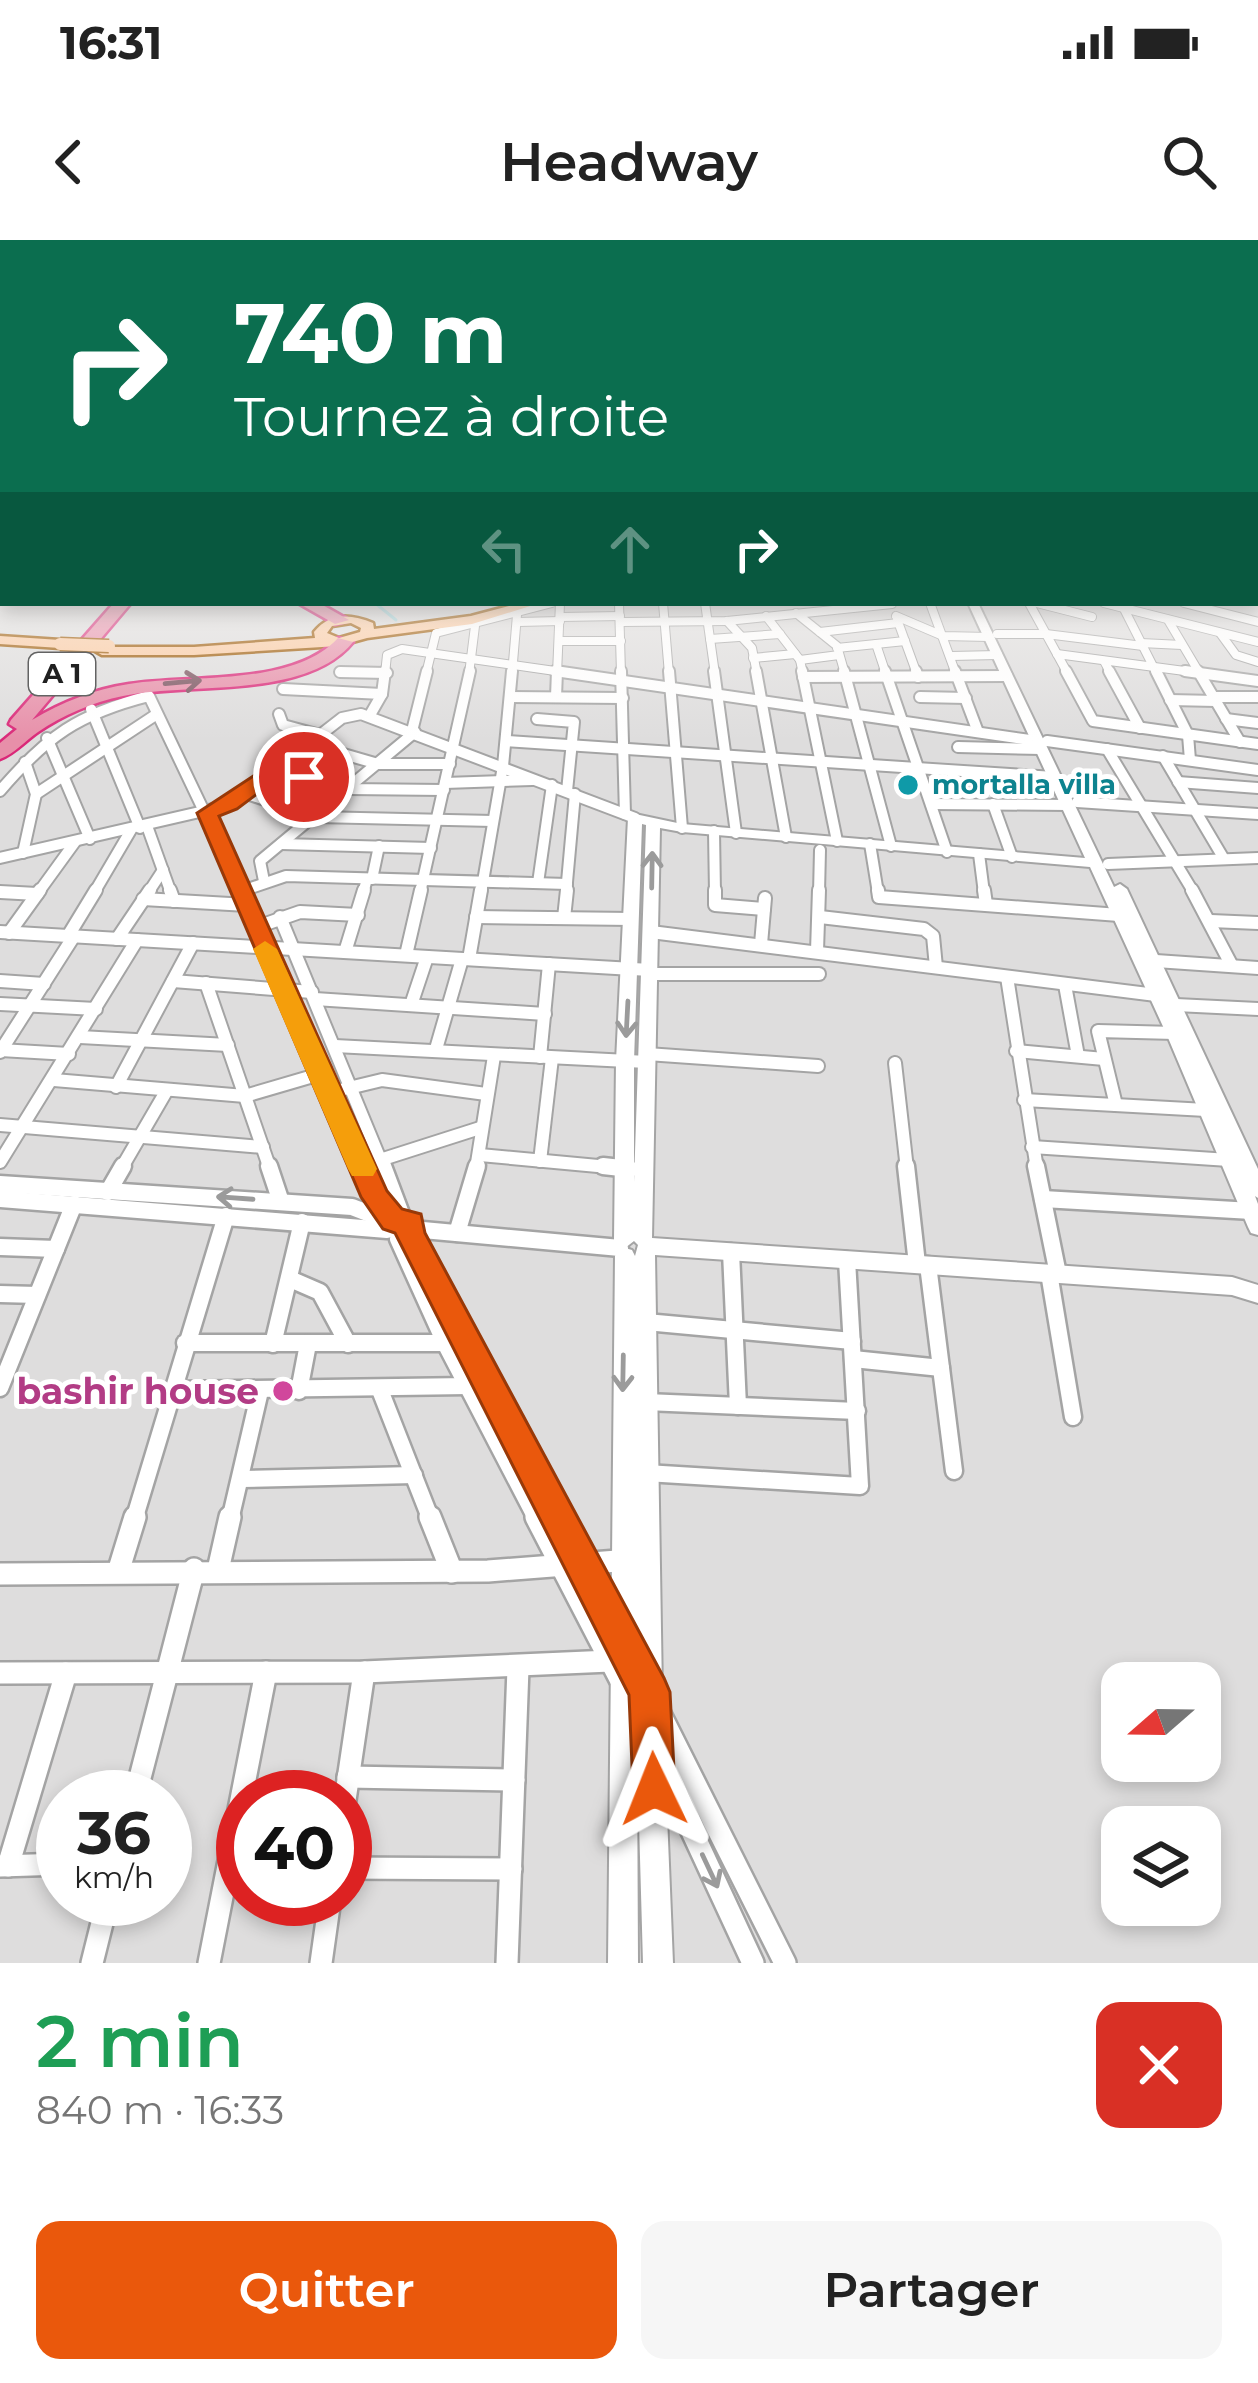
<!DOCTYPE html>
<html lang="fr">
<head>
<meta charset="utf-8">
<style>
	body { margin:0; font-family:Montserrat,sans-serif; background:#f6f6f6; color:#222; height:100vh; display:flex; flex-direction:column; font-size:45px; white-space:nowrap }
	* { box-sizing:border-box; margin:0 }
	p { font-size:39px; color:#767676 }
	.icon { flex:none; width:66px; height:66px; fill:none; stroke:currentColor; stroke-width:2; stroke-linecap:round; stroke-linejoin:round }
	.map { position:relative; height:1723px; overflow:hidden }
	.details { display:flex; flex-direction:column; background:#fff; flex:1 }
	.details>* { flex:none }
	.guide { position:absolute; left:0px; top:0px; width:1260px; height:366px; box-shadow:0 6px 18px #0003; background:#0b6e4f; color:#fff; overflow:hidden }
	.needle { width:78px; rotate:250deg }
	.buttons { position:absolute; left:1101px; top:1422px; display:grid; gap:24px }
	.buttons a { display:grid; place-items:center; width:120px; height:120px; border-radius:24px; background:#fff; box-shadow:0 6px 18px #0003; font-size:60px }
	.speed { position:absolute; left:36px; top:1530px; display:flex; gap:24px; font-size:60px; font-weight:700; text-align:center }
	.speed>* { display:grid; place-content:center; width:156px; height:156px; border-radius:50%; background:#fff; box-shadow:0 6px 18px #0003; line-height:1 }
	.speed small { font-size:30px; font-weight:400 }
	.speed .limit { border:18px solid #d22; background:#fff; color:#111 }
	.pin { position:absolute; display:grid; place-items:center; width:102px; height:102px; color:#fff; margin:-51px; border:6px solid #fff; border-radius:50%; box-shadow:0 3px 12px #0007 }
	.me { position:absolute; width:132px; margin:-66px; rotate:358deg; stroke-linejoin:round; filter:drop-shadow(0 0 9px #0008) }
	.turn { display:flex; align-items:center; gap:42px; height:252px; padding:0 36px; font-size:54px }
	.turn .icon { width:156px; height:156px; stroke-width:2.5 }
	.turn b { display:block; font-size:84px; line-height:102px }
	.lanes { display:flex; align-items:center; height:114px; padding:0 36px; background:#0003; justify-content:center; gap:60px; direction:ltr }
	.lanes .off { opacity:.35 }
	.round { display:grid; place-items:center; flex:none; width:126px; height:126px; border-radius:24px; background:#f6f6f6 }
	.summary { display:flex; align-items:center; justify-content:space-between; height:204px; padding:0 36px }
	h1 { font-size:72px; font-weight:600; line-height:90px; color:#1e9e55 }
	.button { display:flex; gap:24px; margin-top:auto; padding:24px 36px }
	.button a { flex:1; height:138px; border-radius:24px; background:#ea580c; color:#fff; font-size:48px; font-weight:600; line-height:138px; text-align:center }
	.button a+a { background:#f6f6f6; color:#222 }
	.status { display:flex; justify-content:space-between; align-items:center; height:84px; padding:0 60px; background:#fff; direction:ltr }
	.status svg { height:33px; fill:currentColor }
	header { display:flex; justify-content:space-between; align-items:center; height:156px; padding:0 36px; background:#fff; font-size:54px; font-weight:600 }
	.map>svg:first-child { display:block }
	.residential { fill:#dedddd; fill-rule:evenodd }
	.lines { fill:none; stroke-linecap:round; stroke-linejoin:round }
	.stream { stroke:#a7d7dd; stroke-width:3 }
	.minor-far4-casing { stroke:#a4a4a4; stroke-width:10 }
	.minor-far3-casing { stroke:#a4a4a4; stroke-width:14 }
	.minor-far2-casing { stroke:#a4a4a4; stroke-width:16 }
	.minor-far1-casing { stroke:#a4a4a4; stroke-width:21 }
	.minor-casing { stroke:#a4a4a4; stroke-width:26 }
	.tertiary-casing { stroke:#a4a4a4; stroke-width:4 }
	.primary-casing { stroke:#9b5701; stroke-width:5 }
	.motorway-casing { stroke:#da2878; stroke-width:5 }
	.minor-far4 { stroke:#fff; stroke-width:8 }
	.minor-far3 { stroke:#fff; stroke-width:10 }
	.minor-far2 { stroke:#fff; stroke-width:12 }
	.minor-far1 { stroke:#fff; stroke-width:16 }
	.minor { stroke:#fff; stroke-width:21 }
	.tertiary { fill:#fff; fill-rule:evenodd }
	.primary { fill:#fbcaa1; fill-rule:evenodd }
	.motorway { fill:#e78fa9; fill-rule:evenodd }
	.primary-bridge-casing { stroke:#9b5701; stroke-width:15; stroke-linecap:butt }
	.primary-bridge { stroke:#fbcaa1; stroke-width:12 }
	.oneway { stroke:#7a525e }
	.oneway2 { stroke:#9b9b9b }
	.route { fill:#ea580c; stroke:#983908; stroke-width:3 }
	.slow { fill:#f59e0b }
	.culture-dot { fill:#0f9aa8; stroke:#fff; stroke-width:4.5 }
	.hotel-dot { fill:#d1479c; stroke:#fff; stroke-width:4.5 }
	.labels { text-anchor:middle; stroke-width:10; stroke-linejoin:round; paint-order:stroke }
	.shield { fill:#fff; stroke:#636363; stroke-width:3 }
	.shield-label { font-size:27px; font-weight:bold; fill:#202020 }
	.far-culture-label { font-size:27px; font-weight:bold; fill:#0d838f; stroke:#fff; text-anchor:start }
	.near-hotel-label { font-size:36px; font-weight:bold; fill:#b23c85; stroke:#fff; text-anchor:end }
</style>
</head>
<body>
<div class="status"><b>16:31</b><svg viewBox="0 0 49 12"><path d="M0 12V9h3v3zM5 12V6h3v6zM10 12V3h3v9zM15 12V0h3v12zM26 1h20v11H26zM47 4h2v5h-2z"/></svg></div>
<header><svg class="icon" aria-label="back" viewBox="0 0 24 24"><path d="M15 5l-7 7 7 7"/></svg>Headway<svg class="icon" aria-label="search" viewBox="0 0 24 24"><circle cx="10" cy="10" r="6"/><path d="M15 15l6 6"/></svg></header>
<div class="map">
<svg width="1258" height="1723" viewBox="0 0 1258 1723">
	<rect width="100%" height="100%" fill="#f0ece7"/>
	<!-- residential -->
	<path class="residential" d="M0 260 3 363H1257L1258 260V1723H0ZM1122 1443H1200V1521H1122ZM63 1557H165V1659H63ZM243 1557H345V1659H243ZM1122 1587H1200V1665H1122Z"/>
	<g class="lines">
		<!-- stream -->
		<polyline class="stream" points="375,363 396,380"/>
		<!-- minor-far4 casing -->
		<g class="minor-far4-casing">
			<g id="minor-far4">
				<polyline points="1257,349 1257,354"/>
				<polyline points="619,363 621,434"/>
				<polyline points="663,363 669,434"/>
				<polyline points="705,363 715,434"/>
				<polyline points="930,363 956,434"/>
				<polyline points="1029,363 1068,434"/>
				<polyline points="1037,363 1092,377"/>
				<polyline points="1104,363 1258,402"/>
				<polyline points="1121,363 1157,434"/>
				<polyline points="1184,363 1258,382"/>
				<polyline points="796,373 837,406 845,434"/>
				<polyline points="766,376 800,420 803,434"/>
				<polyline points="896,376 943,396 989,397"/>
				<polyline points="561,377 620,376"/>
				<polyline points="897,379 917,434"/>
				<polyline points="1168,380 1200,434"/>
				<polyline points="727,381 752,408 757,434"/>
				<polyline points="518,382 560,381"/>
				<polyline points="621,382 727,381 892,364"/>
				<polyline points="820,392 898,383"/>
				<polyline points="1220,393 1236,415 1258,422"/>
				<polyline points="997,394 1046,394 1143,406"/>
				<polyline points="710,399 780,394"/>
				<polyline points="559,401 621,401"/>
				<polyline points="1141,403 1182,405"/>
				<polyline points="876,404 886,434"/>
				<polyline points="837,408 905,401"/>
				<polyline points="1057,414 1207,434"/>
				<polyline points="951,416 998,415"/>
				<polyline points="753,418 795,414"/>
				<polyline points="800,420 839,415"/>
				<polyline points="1104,421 1111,434"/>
				<polyline points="340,432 387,433"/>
				<polyline points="385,434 387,415 402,409 576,434"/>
				<polyline points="426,434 436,393 552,363"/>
				<polyline points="469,434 475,386"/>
				<polyline points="512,434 517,375"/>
				<polyline points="557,434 560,363"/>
			</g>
		</g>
		<!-- minor-far3 casing -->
		<g class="minor-far3-casing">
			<g id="minor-far3">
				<polyline points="555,431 1037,501"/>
				<polyline points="621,431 625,574"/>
				<polyline points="669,431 682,588"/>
				<polyline points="714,431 736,593"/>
				<polyline points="756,431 786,597"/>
				<polyline points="802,431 837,601"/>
				<polyline points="844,431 891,606"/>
				<polyline points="885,431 947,612"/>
				<polyline points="916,431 918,437"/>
				<polyline points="955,431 978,492"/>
				<polyline points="1066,431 1093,481 1258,504"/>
				<polyline points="1109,431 1140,488"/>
				<polyline points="1156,431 1188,495 1190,520"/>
				<polyline points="1185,431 1258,441"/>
				<polyline points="1198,431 1240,502"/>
				<polyline points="340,432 387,433"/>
				<polyline points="803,437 1007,436"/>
				<polyline points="283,449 382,454"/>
				<polyline points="510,457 623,458"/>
				<polyline points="556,457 557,431"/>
				<polyline points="920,457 966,458"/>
				<polyline points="1213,457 1258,457"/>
				<polyline points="1170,460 1216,461"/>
				<polyline points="91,469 140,588"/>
				<polyline points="279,474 283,485 320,495"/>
				<polyline points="370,475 382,454 385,431"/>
				<polyline points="537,479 574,482 567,551"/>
				<polyline points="1226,479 1258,483"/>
				<polyline points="412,491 427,431"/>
				<polyline points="47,498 90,599"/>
				<polyline points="506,501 1054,537"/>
				<polyline points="1047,501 1258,530"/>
				<polyline points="309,504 378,524 450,524"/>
				<polyline points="958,507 1041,509"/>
				<polyline points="1107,509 1194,653"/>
				<polyline points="1163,516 1224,619"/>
				<polyline points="277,529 348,549 444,550"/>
				<polyline points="1178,542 1258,548"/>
				<polyline points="445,543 532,540"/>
				<path d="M0 551C47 496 78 474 149 456L243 653"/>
				<polyline points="36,554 157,474"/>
				<polyline points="247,554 316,577 493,581"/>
				<polyline points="1077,562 1258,574"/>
				<polyline points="931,564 1068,565"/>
				<polyline points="993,564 1012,617"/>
				<polyline points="147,586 171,653"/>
				<polyline points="714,591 715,653"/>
				<polyline points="281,604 431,608"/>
				<polyline points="870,604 878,653"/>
				<polyline points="23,613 36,554 25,522"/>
				<polyline points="979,614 984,653"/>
				<polyline points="0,618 230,565 342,478 361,474 635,578"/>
				<polyline points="1108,624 1258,618"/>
				<polyline points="372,639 379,606"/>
				<polyline points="264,641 260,621 415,492"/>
				<polyline points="538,643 552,545"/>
				<polyline points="242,651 286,636 567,644"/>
				<polyline points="0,652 12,653"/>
				<polyline points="38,653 75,602"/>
				<polyline points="94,653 131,590"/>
				<polyline points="148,653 163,630"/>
				<polyline points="363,653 367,639"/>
				<polyline points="420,653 470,431"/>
				<polyline points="481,653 503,526 512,431"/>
				<polyline points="566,653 575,554"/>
				<polyline points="819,653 820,610"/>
			</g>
		</g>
		<!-- minor-far2 casing -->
		<g class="minor-far2-casing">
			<g id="minor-far2">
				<polyline points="170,650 174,661"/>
				<polyline points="241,650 363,929"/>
				<polyline points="715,650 715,665 764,669"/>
				<polyline points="878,650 879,657 1119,675"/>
				<polyline points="984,650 986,664"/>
				<polyline points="1192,650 1232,726"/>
				<polyline points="0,652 37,654"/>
				<polyline points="143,659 247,665"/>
				<polyline points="280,677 384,929"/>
				<polyline points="476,677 632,679"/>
				<polyline points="820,677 924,689 933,696 936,727"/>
				<polyline points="564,678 567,650"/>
				<polyline points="1211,681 1258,683"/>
				<polyline points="257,687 300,672 358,675"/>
				<polyline points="0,692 650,730"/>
				<polyline points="651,692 1156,755"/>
				<polyline points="9,693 40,650"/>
				<polyline points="68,696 96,650"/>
				<polyline points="117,699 150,650"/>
				<polyline points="761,704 765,658"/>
				<polyline points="817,711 819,650"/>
				<polyline points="345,712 364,650"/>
				<polyline points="406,715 421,650"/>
				<polyline points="469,719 481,650"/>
				<polyline points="1156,721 1258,728"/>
				<polyline points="650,734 819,734"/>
				<polyline points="1007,737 1037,929"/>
				<polyline points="0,741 44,744"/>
				<polyline points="173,741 312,752"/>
				<polyline points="206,743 270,929"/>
				<polyline points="1065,745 1078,816"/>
				<polyline points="315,759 545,774"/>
				<polyline points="0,764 96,769"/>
				<polyline points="411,765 427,717"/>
				<polyline points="1176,765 1258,769"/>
				<polyline points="80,797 228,805"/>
				<polyline points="335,806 647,822"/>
				<polyline points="436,809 462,719"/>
				<polyline points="0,810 69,814"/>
				<polyline points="1016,811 1104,819"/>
				<polyline points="0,812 74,696"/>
				<polyline points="647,814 818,826"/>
				<polyline points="540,817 549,724"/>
				<polyline points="895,823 907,929"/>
				<polyline points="54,840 245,856 320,834"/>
				<polyline points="116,847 193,703"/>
				<polyline points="328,853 382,840 486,854"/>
				<polyline points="1024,860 1206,870"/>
				<polyline points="1116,865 1098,791 1175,793"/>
				<polyline points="0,885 263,907"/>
				<polyline points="1032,907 1229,920"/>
				<polyline points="480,915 630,929"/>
				<polyline points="383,919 480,888"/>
				<polyline points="540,921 552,818"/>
				<polyline points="0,922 137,700"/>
				<polyline points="121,929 167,850"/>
				<polyline points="476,929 494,816"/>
			</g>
		</g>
		<!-- minor-far1 casing -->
		<g class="minor-far1-casing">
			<g id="minor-far1">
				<polyline points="269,926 281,962"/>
				<polyline points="362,926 375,957 393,981"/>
				<polyline points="383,926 403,979"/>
				<polyline points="603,926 630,929"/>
				<polyline points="906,926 917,1024"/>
				<polyline points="1036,926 1058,1034"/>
				<polyline points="0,944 352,967 391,982"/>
				<polyline points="108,952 123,926"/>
				<polyline points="0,959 387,990"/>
				<polyline points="1043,959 1252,971"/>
				<polyline points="412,989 620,1008"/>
				<polyline points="410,993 561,1280"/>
				<polyline points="457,993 477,926"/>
				<polyline points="398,999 445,1103 537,1280"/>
				<polyline points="0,1007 56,1009"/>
				<polyline points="731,1012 738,1166"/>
				<polyline points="928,1025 954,1231"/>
				<polyline points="1049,1033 1073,1177"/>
				<polyline points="290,1039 320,1052 348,1104"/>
				<polyline points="0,1054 37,1055"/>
				<polyline points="646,1082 852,1101"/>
				<polyline points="185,1103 445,1103"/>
				<polyline points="273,1104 302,982"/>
				<polyline points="853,1119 941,1128"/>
				<polyline points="0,1148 74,964"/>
				<polyline points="172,1150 468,1146 484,1132"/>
				<polyline points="380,1150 431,1280"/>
				<polyline points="299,1151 308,1104"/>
				<polyline points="646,1162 857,1171"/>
				<polyline points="646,1233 860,1246 847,1020"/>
				<polyline points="242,1239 414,1235"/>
				<polyline points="134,1280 226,976"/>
				<polyline points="230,1280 260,1151"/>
			</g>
		</g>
		<!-- minor casing -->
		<g class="minor-casing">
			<g id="minor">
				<polyline points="430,1277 452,1332"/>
				<polyline points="536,1277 620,1439"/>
				<polyline points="560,1277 620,1392"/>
				<polyline points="119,1329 135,1277"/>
				<polyline points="218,1330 230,1277"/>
				<polyline points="0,1334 488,1331 630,1320"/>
				<polyline points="0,1433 364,1432 610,1421"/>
				<polyline points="656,1466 785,1723"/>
				<polyline points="658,1518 753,1723"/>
				<polyline points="348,1537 514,1540"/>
				<polyline points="135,1557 194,1329"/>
				<polyline points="345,1560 364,1432"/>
				<polyline points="0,1626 63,1624"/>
				<polyline points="8,1626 66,1433"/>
				<polyline points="345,1628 511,1629"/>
				<polyline points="92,1723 108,1659"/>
				<polyline points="209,1723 266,1432"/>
				<polyline points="321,1723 330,1659"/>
				<polyline points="507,1723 518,1428"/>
			</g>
		</g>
		<!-- tertiary casing -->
		<g class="tertiary-casing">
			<g id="tertiary">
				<polygon points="3,317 3,323 0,324 0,318"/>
				<path d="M968 363H978L1114 647 1120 644 1127 649 1258 929V958L1255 956 1258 964V995L1251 993 1248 987 1166 793 1090 627 682 592 660 588 652 998 1232 1037 1258 1045V1063L1232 1055 655 1015 662 1452 673 1723H643L637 1512 638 1723H608L615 1016 618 1010 624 1008 617 1006 614 1000 616 821 628 578 635 574 682 584 1085 618ZM642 584 646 585 634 942V821ZM634 1001 638 1005 635 1016 632 1010 625 1008Z"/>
			</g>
		</g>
		<!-- primary casing -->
		<g class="primary-casing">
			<g id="primary">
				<path d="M520 363H540L472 384 367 398 338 406 194 415H102L95 411 102 407H194L315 398 314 392C330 372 351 374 373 383L374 389 471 376ZM351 383 361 388 360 392 339 398 327 393 332 386Z"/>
				<polygon points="0,396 60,400 67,404 60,408 0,404"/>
			</g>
		</g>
		<!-- motorway casing -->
		<g class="motorway-casing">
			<g id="motorway">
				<rect x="0" y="323" width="3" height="10"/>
				<path d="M114 363H131L32 480C62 462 95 449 129 444 191 434 293 447 338 398L353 402C306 460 190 442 123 456 93 462 63 475 38 492 25 501 14 514 0 519V503L17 489 9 484 11 480Z"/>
				<polygon points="298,363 319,363 349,380 335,384"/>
			</g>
		</g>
		<!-- minor-far4 -->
		<use href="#minor-far4" class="minor-far4"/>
		<!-- minor-far3 -->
		<use href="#minor-far3" class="minor-far3"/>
		<!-- minor-far2 -->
		<use href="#minor-far2" class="minor-far2"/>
		<!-- minor-far1 -->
		<use href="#minor-far1" class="minor-far1"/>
		<!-- minor -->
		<use href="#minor" class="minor"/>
		<!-- tertiary -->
		<use href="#tertiary" class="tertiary"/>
		<!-- primary -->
		<use href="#primary" class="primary"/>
		<!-- motorway -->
		<use href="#motorway" class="motorway"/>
		<!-- primary-bridge casing -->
		<g class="primary-bridge-casing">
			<polyline id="primary-bridge" points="60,404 109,406"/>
		</g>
		<!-- primary-bridge -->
		<use href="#primary-bridge" class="primary-bridge"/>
	</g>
	<!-- one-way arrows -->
	<defs><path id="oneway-shaft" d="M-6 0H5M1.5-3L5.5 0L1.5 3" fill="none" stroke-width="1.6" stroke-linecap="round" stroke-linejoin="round" transform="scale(3)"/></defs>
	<use class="oneway" href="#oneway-shaft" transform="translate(183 442) rotate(-5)"/>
	<g class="oneway2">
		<use href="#oneway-shaft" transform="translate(652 630) rotate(-89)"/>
		<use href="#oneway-shaft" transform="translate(627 779) rotate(93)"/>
		<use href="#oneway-shaft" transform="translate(235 958) rotate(-176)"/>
		<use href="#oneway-shaft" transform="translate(623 1133) rotate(91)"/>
		<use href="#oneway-shaft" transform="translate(710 1631) rotate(65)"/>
	</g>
	<!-- sky -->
	<linearGradient id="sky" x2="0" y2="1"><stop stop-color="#8ec2e4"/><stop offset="0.52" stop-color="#f8f6f4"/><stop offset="1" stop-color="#f8f6f4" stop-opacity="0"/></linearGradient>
	<rect width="1258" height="501" fill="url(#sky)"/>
	<!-- route -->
	<polygon class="route" points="270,525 285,525 314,537 304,543 281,536 237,569 219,576 387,951 402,969 421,974 425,993 664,1438 670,1452 675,1549 669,1564 654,1570 639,1564 633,1549 629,1455 395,993 383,989 361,957 197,573"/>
	<!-- slow -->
	<polygon class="slow" points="265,701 277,709 377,929 373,936 352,936 348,929 253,709"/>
	<!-- markers -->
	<circle class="culture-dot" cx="908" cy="545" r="12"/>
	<circle class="hotel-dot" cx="283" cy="1151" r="12"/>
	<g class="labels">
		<!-- shield labels -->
		<rect class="shield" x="29" y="413" width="66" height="42" rx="9"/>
		<g class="shield-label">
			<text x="62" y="443">A 1</text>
		</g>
		<!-- far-culture labels -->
		<g class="far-culture-label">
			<text x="932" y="554">mortalla villa</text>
		</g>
		<!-- near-hotel labels -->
		<g class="near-hotel-label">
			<text x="259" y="1164">bashir house</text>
		</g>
	</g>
</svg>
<div class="buttons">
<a><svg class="needle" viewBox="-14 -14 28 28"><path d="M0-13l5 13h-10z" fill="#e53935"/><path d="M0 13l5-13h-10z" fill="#767676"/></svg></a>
<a><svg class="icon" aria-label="layers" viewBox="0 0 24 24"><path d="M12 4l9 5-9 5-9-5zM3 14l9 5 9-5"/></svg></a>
</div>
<div class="speed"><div>36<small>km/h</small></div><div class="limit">40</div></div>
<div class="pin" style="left:304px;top:537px;background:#d93025"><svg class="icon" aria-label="arrive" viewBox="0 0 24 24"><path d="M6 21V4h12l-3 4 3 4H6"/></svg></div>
<svg class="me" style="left:654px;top:1549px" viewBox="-20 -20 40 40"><path d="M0-17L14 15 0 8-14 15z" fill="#ea580c" stroke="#fff" stroke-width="4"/></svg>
<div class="guide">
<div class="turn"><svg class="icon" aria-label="right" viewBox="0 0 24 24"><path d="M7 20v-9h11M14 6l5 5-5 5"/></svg><div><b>740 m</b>Tournez à droite</div></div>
<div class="lanes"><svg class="icon off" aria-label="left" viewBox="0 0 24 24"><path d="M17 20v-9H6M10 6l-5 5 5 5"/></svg><svg class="icon off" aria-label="ahead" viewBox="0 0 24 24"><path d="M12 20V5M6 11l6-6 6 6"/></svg><svg class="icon" aria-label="right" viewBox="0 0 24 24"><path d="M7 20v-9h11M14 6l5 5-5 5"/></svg></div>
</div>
</div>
<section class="details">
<div class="summary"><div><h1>2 min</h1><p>840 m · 16:33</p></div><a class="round" style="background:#d93025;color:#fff"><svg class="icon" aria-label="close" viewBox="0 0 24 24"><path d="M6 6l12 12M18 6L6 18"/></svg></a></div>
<div class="button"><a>Quitter</a><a>Partager</a></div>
</section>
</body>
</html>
